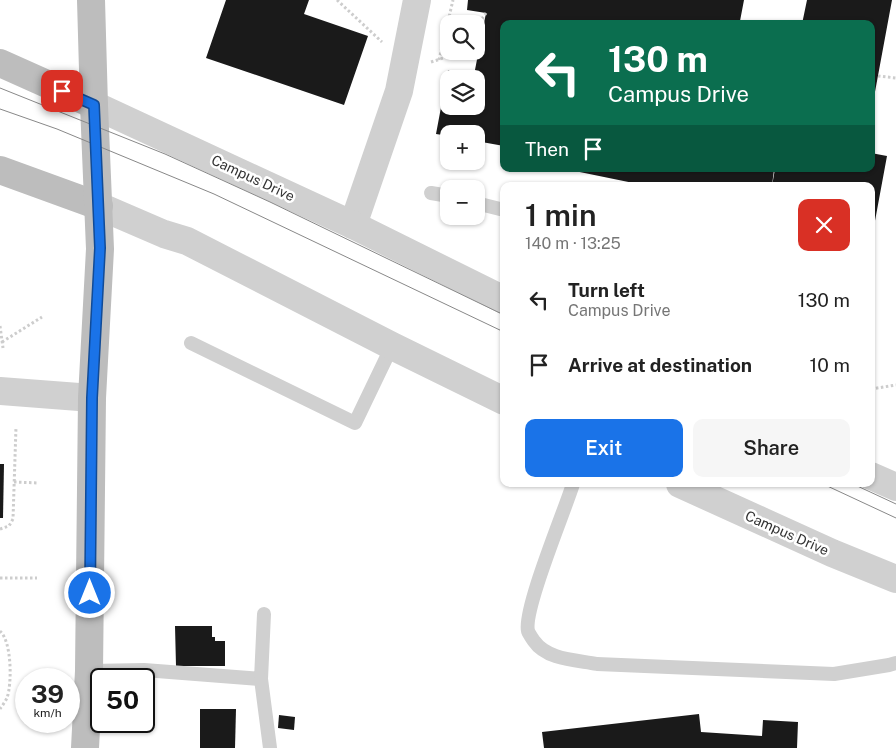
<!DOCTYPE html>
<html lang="en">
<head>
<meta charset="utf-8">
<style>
	body { margin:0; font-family:"Public Sans",sans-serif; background:#f6f6f6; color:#222; height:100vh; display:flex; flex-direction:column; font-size:19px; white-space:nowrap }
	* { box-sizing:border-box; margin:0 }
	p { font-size:16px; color:#767676 }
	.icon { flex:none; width:28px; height:28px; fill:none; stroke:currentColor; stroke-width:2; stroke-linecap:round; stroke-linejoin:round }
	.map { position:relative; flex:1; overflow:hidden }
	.drawer { position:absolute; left:500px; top:182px; width:375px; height:305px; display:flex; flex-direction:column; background:#fff; border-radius:10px; box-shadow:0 1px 4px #0004 }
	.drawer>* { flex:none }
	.banner { position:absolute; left:500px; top:20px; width:375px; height:152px; border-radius:10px; box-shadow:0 1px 4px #0004; background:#0b6e4f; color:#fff; overflow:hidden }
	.controls { position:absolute; left:440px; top:15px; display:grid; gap:10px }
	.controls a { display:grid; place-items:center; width:45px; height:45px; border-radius:10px; background:#fff; box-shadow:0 1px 4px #0004; font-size:25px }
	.speed { position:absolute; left:15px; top:668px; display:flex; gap:10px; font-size:25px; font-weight:700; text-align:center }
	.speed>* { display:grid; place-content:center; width:65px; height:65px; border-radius:50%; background:#fff; box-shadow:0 1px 4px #0004; line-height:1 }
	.speed small { font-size:12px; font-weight:400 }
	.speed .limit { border:2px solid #111; border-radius:8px; background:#fff; color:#111 }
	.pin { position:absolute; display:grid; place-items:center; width:42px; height:42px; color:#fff; margin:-21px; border-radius:10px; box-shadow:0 2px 8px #0006 }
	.me { position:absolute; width:55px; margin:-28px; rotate:0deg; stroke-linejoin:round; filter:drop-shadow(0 0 4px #0008) }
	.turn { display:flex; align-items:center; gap:18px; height:105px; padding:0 25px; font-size:22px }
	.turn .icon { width:65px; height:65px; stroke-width:2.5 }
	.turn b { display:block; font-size:35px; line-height:42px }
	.then { display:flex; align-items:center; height:48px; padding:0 25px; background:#0003; gap:10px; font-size:19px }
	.round { display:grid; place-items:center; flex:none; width:52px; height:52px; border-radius:10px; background:#f6f6f6 }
	.overview { display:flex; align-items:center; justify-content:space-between; height:85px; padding:0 25px }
	h1 { font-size:30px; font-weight:600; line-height:38px }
	.button { display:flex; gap:10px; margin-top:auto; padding:10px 25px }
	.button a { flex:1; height:58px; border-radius:10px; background:#1a73e8; color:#fff; font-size:20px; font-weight:600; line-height:58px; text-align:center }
	.button a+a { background:#f6f6f6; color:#222 }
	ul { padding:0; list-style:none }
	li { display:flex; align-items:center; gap:15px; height:65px; padding:0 25px }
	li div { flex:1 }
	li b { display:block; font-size:19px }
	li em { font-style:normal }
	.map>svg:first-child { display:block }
	.building { fill:#1a1a1a; fill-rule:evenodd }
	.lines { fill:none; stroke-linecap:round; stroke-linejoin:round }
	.path { stroke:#cdcdcd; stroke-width:3; stroke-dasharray:2.5 2.5; stroke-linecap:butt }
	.service { stroke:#d0d0d0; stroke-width:14 }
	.minor { stroke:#d0d0d0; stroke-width:28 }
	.tertiary { stroke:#d0d0d0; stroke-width:28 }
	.secondary { stroke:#bdbdbd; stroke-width:28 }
	.tram { stroke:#888; stroke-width:1 }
	.route-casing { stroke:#114b97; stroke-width:12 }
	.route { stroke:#1a73e8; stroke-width:9 }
	.labels { text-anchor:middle; stroke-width:5; stroke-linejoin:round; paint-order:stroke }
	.street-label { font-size:14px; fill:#333; stroke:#fff }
</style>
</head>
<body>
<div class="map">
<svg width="896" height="748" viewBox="0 0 896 748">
	<rect width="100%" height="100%" fill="#fff"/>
	<!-- building -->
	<g class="building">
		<polygon points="226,0 309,0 304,14 368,36 344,105 206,58"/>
		<path d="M468 0H744L740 21 749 23 504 24V146L476 141V134H449V136L436 134 448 70 474 75 486 13 467 10ZM449 79H476V106H449Z"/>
		<polygon points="807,0 892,0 872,108 871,24 802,24"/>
		<polygon points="871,153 887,156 872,237 871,186 772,186 775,169 871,169"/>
		<polygon points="565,169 774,169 772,186 648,186"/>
		<polygon points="0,464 4,464 3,518 0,518"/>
		<polygon points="175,626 212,626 212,637 215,637 215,641 225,641 225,666 176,666"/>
		<polygon points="200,709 236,709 235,748 200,748"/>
		<polygon points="699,714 701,732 762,736 763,720 798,722 797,748 544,748 542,732"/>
		<polygon points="279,715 295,717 294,730 278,728"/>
	</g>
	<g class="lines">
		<!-- path -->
		<g class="path">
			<polyline points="337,0 382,42"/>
			<polyline points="476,27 486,13"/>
			<polyline points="439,60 453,0"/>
			<polyline points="431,62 459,53 460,51"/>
			<polyline points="878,76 896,78"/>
			<polyline points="0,326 3,348"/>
			<polyline points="2,342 42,317"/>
			<polyline points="871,389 896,385"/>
			<polyline points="14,482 39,483"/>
			<polyline points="0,529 9,526 13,519 16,427"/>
			<polyline points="0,578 37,578"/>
			<path d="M0 631C12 642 12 684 7 698 5 702 2 706 0 709"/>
		</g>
		<!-- service -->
		<g class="service">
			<polyline points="431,193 449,196"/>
			<polyline points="476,203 504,210"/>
			<polyline points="191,343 355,423 392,346"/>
			<path d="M573 484C565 510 523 610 528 631 529 634 532 638 534 641 547 660 577 660 597 664L834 674 889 665 896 663"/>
			<polyline points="89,671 144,670 261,679 264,614"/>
			<polyline points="261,679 270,748"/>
		</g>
		<!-- minor -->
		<g class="minor">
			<polyline points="353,225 399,91 417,0"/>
			<polyline points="0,391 92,398"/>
		</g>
		<!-- tertiary -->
		<g class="tertiary">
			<polyline points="94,105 353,225 504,300"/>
			<polyline points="99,206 164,234 187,241 392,346 504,401"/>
			<polyline points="871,476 896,487"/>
			<polyline points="680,484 832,553 896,579"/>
		</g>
		<!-- secondary -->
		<g class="secondary">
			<polyline points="0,63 94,105"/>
			<polyline points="0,170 99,206"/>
			<polyline points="85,748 89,671 92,398 100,249 94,105 91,0"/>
		</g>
		<!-- tram -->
		<g class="tram">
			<polyline points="0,88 165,154 270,202 504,315"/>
			<polyline points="0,109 57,129 214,194 504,332"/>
			<polyline points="823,484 896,518"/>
			<polyline points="853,484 896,504"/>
		</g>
	</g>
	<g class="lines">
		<!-- route casing -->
		<g class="route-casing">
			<polyline id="route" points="62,91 94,105 100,248 92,398 90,593"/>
		</g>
		<!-- route -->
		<use href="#route" class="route"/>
	</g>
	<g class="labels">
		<!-- street labels -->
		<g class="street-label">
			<text transform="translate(253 178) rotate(25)" y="5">Campus Drive</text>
			<text transform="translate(787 533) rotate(24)" y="5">Campus Drive</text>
		</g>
	</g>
</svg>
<div class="controls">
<a><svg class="icon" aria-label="search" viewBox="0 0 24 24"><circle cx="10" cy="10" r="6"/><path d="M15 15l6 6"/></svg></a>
<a><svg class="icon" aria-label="layers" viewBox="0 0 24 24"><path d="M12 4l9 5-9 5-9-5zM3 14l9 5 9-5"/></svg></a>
<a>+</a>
<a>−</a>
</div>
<div class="speed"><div>39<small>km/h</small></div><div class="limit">50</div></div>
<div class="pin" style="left:62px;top:91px;background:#d93025"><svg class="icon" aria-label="arrive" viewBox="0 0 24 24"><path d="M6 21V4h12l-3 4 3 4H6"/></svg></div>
<svg class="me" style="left:90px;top:593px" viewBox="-20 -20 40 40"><circle r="17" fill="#1a73e8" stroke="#fff" stroke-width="3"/><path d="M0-11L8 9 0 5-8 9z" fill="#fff"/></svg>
<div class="banner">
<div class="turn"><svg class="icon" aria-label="left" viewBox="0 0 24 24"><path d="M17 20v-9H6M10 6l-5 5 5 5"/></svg><div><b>130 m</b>Campus Drive</div></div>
<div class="then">Then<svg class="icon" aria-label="arrive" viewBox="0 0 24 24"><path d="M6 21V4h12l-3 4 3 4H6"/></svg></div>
</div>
<section class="drawer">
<div class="overview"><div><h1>1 min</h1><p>140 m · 13:25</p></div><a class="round" style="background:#d93025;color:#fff"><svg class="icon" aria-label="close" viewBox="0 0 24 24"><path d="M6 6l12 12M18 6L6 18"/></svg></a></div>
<ul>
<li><svg class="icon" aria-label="left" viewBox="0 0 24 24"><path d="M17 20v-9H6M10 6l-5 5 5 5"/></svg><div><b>Turn left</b><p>Campus Drive</p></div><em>130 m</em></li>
<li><svg class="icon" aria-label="arrive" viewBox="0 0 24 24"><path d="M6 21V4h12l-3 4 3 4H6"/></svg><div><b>Arrive at destination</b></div><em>10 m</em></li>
</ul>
<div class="button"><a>Exit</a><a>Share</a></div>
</section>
</div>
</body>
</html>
